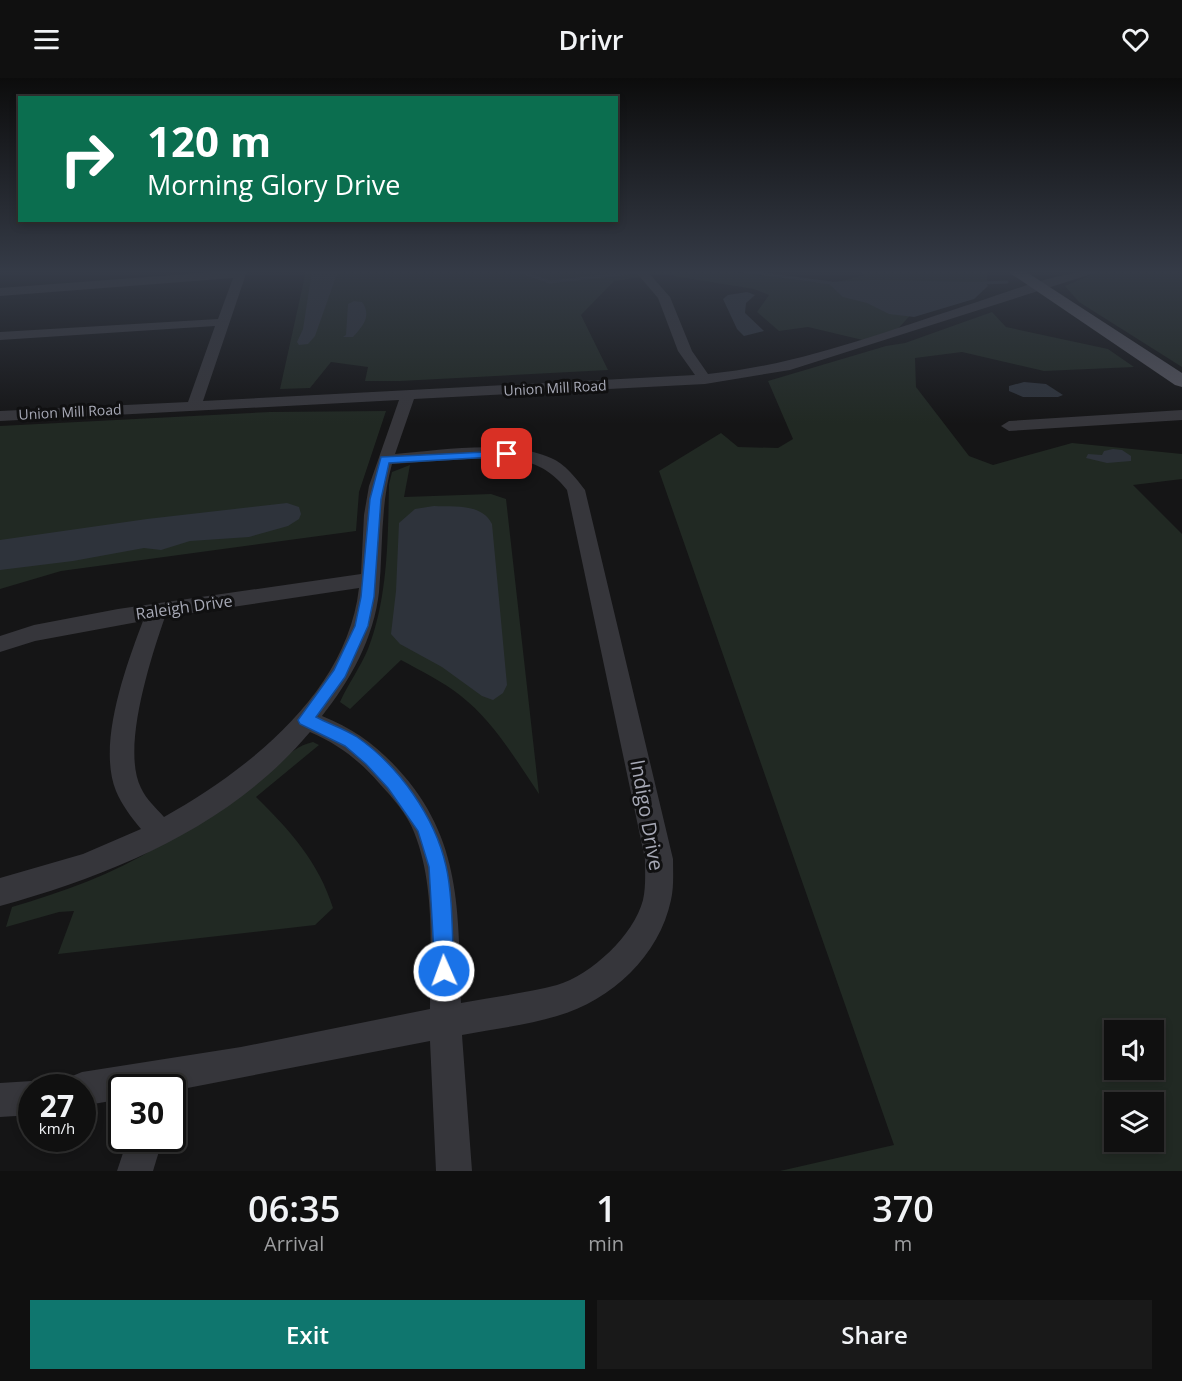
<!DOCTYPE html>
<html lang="en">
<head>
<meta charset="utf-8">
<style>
	body { margin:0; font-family:"Open Sans",sans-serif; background:#191919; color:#f1f3f6; height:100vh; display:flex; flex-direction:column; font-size:22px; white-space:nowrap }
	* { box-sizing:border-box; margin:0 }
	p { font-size:20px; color:#9c9d9f }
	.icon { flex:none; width:33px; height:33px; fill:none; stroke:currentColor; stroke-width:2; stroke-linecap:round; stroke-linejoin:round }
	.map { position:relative; height:1093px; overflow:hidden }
	.panel { display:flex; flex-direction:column; background:#101010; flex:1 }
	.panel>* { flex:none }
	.hud { position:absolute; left:18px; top:18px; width:600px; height:126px; border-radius:0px; box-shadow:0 3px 9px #0003,0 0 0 2px #303030; background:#0b6e4f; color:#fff; overflow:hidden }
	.fabs { position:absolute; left:1104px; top:942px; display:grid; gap:12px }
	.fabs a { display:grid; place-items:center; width:60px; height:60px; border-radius:0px; background:#101010; box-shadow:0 3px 9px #0003,0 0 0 2px #303030; font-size:30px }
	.speed { position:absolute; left:18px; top:996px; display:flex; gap:12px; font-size:30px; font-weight:700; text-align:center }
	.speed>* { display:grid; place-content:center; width:78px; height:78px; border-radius:50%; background:#101010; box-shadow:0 3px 9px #0003,0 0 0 2px #303030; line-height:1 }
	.speed small { font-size:15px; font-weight:400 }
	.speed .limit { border:3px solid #111; border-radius:9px; background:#fff; color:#111 }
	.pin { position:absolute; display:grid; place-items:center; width:51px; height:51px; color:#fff; margin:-26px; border-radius:12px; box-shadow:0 3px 9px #0006 }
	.me { position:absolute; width:66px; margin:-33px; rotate:358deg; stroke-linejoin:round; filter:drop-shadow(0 0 4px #0008) }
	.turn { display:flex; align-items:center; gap:21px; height:126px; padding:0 30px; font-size:27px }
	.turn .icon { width:78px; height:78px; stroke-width:2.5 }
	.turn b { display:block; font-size:42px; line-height:51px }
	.eta { display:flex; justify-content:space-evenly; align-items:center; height:102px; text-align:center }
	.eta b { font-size:36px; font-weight:600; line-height:42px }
	.primary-button { display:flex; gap:12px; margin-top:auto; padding:12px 30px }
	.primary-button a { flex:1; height:69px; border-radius:0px; background:#0f766e; color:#fff; font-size:24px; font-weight:600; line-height:69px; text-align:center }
	.primary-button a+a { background:#191919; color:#f1f3f6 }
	header { display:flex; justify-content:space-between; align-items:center; height:78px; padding:0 30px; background:#101010; font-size:27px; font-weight:600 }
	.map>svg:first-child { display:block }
	.green { fill:#212923; fill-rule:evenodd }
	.water { fill:#2e333b }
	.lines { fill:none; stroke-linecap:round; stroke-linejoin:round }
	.stream { stroke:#2e333b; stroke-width:3 }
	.minor { fill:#36363b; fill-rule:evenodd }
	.major { fill:#52525a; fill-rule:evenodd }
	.route { fill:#1a73e8; stroke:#114b97; stroke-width:1.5 }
	.labels { text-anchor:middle; stroke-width:6; stroke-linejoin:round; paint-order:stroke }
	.far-street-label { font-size:14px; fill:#a7a9b6; stroke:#101011 }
	.street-label { font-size:16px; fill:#a7a9b6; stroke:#101011 }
	.near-street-label { font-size:20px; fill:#a7a9b6; stroke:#101011 }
</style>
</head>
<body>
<header><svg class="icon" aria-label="menu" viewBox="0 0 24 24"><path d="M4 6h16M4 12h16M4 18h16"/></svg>Drivr<svg class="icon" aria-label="heart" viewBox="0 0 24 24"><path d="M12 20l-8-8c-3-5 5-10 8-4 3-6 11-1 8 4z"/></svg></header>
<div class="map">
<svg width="1182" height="1093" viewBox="0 0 1182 1093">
	<rect width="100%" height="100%" fill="#151516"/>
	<!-- green -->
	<g class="green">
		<polygon points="306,193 723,193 814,204 838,204 864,197 860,193 987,193 987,206 915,232 895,254 867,263 808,249 779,253 757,234 769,217 754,211 662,196 614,203 581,237 608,292 400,303 365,303 368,289 331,284 310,310 280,311"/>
		<polygon points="1100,193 1182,193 1182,289 1079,224 1065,208"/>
		<path d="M992 234 1006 249 1108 271 1134 289 1044 293 962 274 915 280 916 309 969 378 993 387 1072 365 1182 376V401L1133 407 1182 456V1093H780L894 1067 659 393 721 355 738 369 778 370 793 361 768 303 886 268 905 265ZM1114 952H1154V992H1114ZM1114 1024H1154V1064H1114Z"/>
		<polygon points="386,333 359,414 356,453 61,493 0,511 0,348 270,334"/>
		<path d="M410 387 404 419 491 416 506 421 539 716C516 682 494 644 461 618 442 603 421 593 401 582L350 631 340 624C348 606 360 590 368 571 388 520 388 460 389 406L392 394Z"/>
		<path d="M313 664 319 667 256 719C290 752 319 785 333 830L315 847 58 876 74 833 59 834 6 849 12 829C63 814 113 796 159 768 191 749 224 728 254 706 274 692 289 669 313 664Z"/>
	</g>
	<!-- water -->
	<g class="water">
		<polygon points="312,193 338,193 315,258 308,266 299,267 297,264 303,251"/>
		<polygon points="874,202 985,204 988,208 974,221 914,239 889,236 867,225 843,219 827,204"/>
		<polygon points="747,214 755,217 746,225 745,235 764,253 744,258 737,251 723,221 728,217"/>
		<path d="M354 223 362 224C372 238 363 248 353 259H343L346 257 348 226Z"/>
		<polygon points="1024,304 1046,306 1063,317 1058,319 1023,319 1009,313 1009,308"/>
		<polygon points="1113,371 1122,372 1131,378 1131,383 1107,385 1086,380 1088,376 1102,377 1104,373"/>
		<polygon points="287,425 299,429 301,436 299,441 288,448 249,459 190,463 161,472 144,470 73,483 0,492 0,462 147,441"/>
		<path d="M434 428C453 429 482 425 492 446L507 607 503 615 493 622 482 618 442 589 400 566 391 556 396 513 399 445 415 431Z"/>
	</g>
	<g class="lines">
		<!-- stream -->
		<g class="stream">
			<polyline points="518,193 550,204 649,193"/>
			<polyline points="742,193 831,205"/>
			<polyline points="983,205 1007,204"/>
		</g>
		<!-- minor -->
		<g class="minor">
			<path d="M228 193H247L203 323 695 297 678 273 658 220 635 193H647L670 219 692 273 708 296C801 287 889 252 977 224 1017 211 1059 193 1101 193L790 292 705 306 414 321 395 376C442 372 507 361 551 380 565 386 576 400 585 412L673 781C673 795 674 809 671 822 659 878 612 922 557 938 527 947 494 951 462 957L472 1093H436L430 963 172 1013V1010H122V1021L82 1028V1010H66L70 999 82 994 241 969 430 931C430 874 436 809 414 754 407 736 392 719 379 705 359 682 338 666 310 654 231 748 115 796 0 828V800L83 776 141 751C131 739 122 727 116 713 97 666 126 588 143 543L35 563 0 574V558L34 547 118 531 361 496 364 437 369 408 399 322 0 343V333L188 324 215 248 0 262V254L218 241 233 200 0 218V210ZM468 381C509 380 540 377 567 412L645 781C645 795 646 809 643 822 634 857 591 897 557 907 526 915 493 919 461 925 458 835 463 761 397 690 375 666 352 650 322 638 350 603 374 560 379 514 383 471 380 429 392 386ZM359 510C347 615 249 691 164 739 156 730 146 721 141 710 121 671 151 579 165 539Z"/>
			<polygon points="1182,332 1182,342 1009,353 1001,348 1009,343"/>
			<polygon points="32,1003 45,1010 32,1010 32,1037 0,1039 0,1005"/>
			<polygon points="128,1060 163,1060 153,1093 117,1093"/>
		</g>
		<!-- major -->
		<polygon class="major" points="1007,193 1025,193 1182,295 1182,309 1175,307"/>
	</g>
	<!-- sky -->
	<linearGradient id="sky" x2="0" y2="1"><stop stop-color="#0c0c0c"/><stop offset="0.56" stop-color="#353b47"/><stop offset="1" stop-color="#353b47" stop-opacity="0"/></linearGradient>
	<rect width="1182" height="346" fill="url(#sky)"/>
	<!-- route -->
	<path class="route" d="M507 373 511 374V378L389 385 381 421 374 519 368 548 345 599 316 639C329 646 345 651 357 659 399 688 435 739 446 788 453 818 452 861 454 893L451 900 444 903 437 900 435 893 429 789 418 753 388 710 366 686 345 668 300 646 298 642 334 592 355 548 361 519 370 421 381 379Z"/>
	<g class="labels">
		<!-- far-street labels -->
		<g class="far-street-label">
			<text transform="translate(555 310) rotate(-3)" y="5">Union Mill Road</text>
			<text transform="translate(70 334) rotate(-3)" y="5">Union Mill Road</text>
		</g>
		<!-- street labels -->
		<g class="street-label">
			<text transform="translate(184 529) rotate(-8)" y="6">Raleigh Drive</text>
		</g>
		<!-- near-street labels -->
		<g class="near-street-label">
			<text transform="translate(647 737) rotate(80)" y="7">Indigo Drive</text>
		</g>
	</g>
</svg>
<div class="fabs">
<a><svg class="icon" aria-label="sound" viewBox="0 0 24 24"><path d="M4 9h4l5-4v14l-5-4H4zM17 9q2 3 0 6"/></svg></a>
<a><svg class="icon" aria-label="layers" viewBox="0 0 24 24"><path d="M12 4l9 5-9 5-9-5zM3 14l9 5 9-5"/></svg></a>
</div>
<div class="speed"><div>27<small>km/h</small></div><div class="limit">30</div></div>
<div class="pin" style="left:507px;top:376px;background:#d93025"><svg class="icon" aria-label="arrive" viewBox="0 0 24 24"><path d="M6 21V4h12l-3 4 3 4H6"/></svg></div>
<svg class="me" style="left:444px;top:893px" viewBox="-20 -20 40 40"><circle r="17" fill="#1a73e8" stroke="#fff" stroke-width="3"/><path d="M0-11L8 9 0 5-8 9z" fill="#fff"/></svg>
<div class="hud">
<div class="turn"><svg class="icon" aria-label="right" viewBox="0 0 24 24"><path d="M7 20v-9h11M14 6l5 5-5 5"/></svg><div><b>120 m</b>Morning Glory Drive</div></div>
</div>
</div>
<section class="panel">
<div class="eta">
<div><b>06:35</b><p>Arrival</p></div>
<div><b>1</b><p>min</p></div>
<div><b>370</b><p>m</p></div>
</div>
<div class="primary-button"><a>Exit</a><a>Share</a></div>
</section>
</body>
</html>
